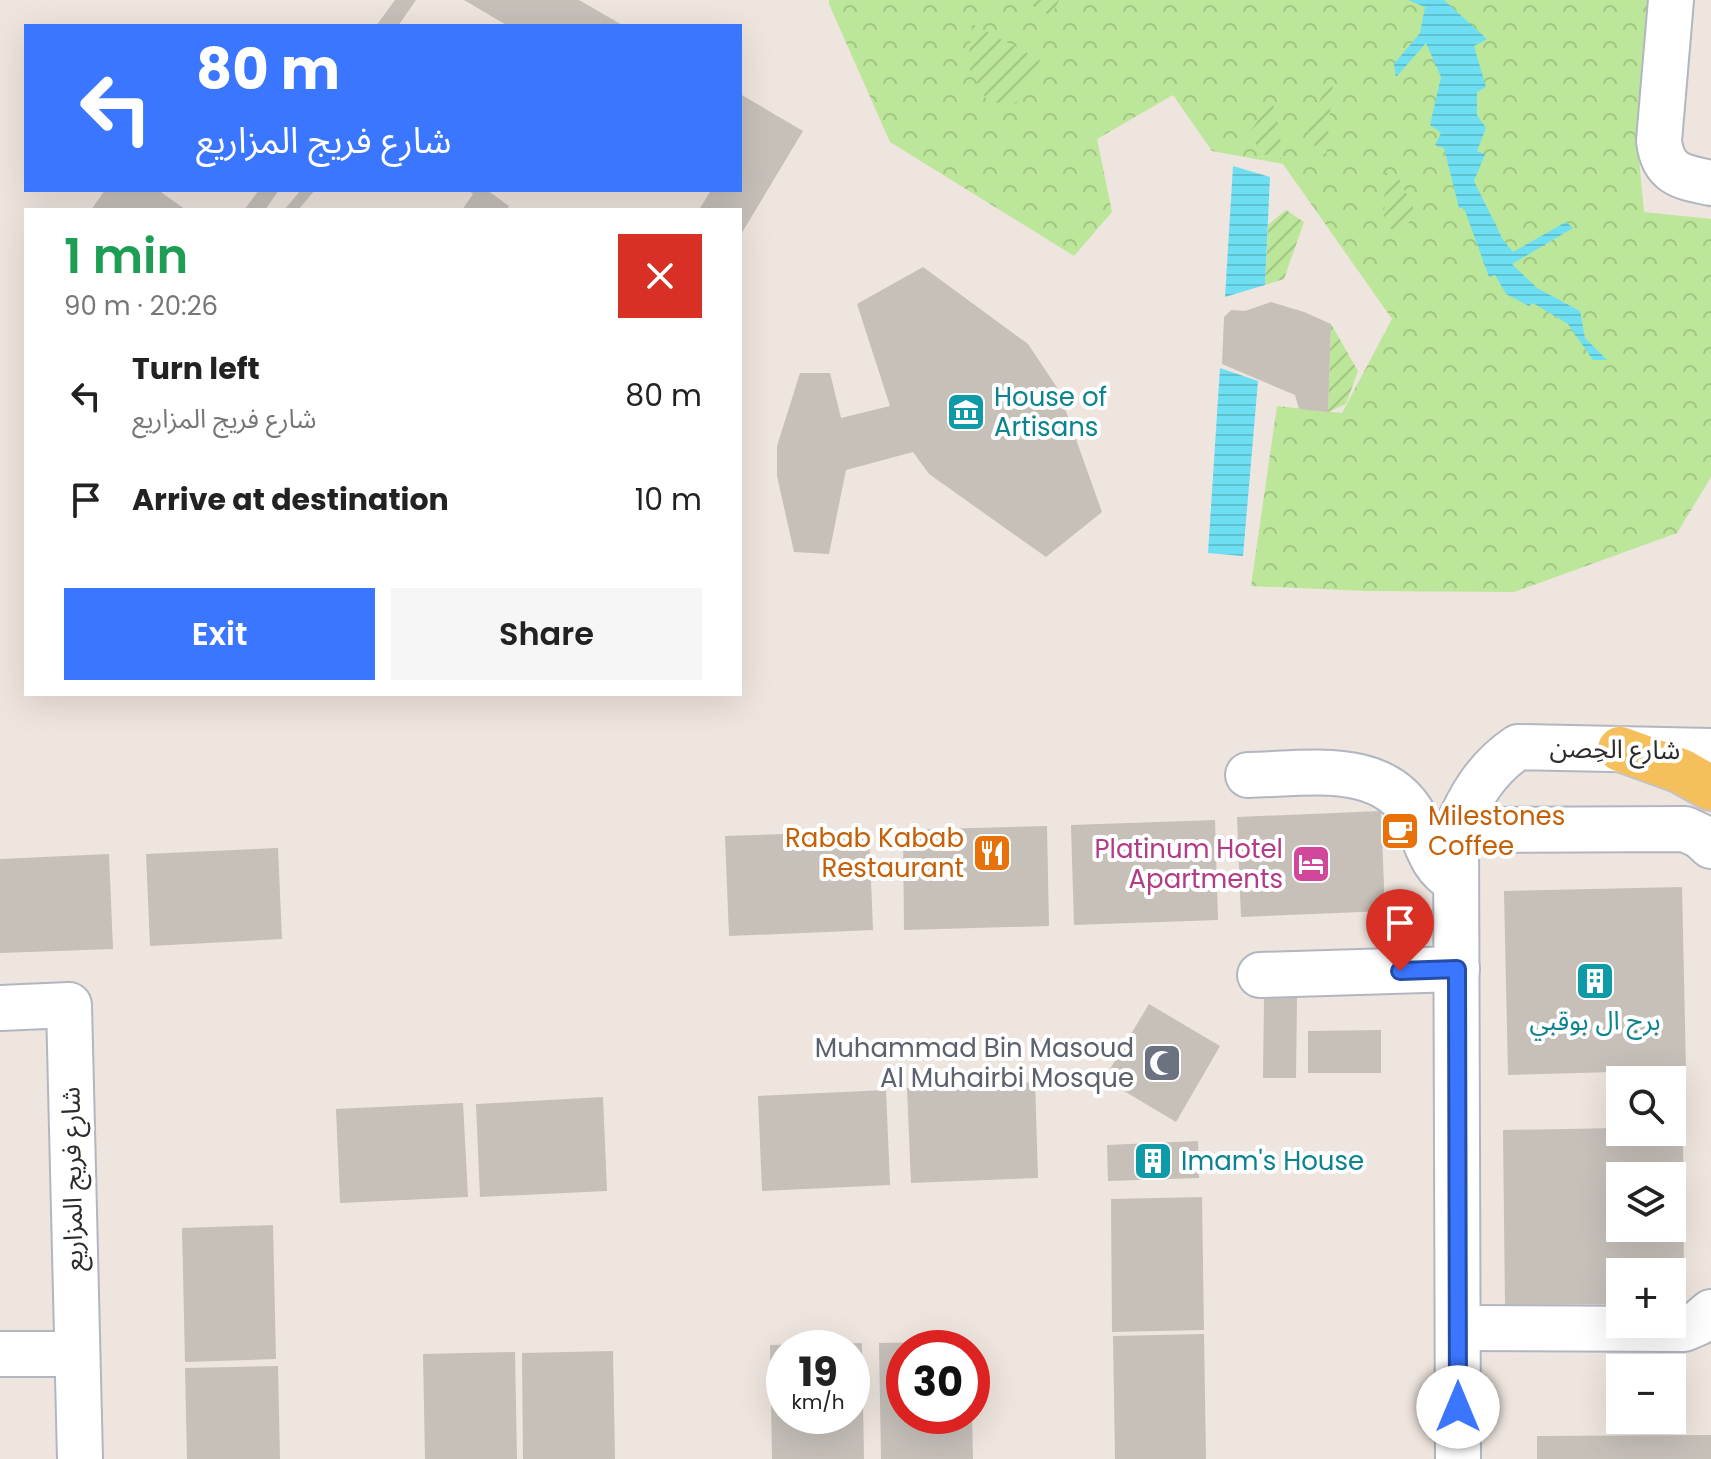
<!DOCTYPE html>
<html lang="en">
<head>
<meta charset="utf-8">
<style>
	body { margin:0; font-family:Poppins,"Noto Sans Arabic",sans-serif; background:#f6f6f6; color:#222; height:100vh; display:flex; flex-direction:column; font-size:30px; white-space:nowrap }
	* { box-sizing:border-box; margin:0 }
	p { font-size:26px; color:#767676 }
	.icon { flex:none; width:44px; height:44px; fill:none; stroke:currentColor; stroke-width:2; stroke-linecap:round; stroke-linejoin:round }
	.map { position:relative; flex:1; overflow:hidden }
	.sheet { position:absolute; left:24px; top:208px; width:718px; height:488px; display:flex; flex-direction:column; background:#fff; border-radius:0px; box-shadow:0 8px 32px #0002 }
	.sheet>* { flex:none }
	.top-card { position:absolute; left:24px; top:24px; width:718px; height:168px; border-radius:0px; box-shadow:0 8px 32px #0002; background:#3a76ff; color:#fff; overflow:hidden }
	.fabs { position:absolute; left:1606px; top:1066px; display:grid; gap:16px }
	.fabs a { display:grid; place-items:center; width:80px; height:80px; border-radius:0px; background:#fff; box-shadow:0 8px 32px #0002; font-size:40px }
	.speed { position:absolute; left:766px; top:1330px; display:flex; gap:16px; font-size:40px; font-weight:700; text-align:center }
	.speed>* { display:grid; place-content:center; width:104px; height:104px; border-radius:50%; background:#fff; box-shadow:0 8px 32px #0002; line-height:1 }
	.speed small { font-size:20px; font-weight:400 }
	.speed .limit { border:12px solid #d22; background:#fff; color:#111 }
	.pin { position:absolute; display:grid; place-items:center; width:68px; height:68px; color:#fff; margin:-82px -34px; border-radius:50% 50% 50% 0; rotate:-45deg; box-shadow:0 0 8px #0007 }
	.pin .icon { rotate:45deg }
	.me { position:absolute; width:88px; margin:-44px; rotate:0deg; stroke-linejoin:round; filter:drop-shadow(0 0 6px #0008) }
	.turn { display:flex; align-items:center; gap:28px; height:168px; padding:0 40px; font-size:36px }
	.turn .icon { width:104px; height:104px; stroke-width:2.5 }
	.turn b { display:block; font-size:56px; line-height:68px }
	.round { display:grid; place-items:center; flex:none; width:84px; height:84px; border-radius:0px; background:#f6f6f6 }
	.summary { display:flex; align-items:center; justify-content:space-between; height:136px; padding:0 40px }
	h1 { font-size:48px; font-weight:600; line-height:60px; color:#1e9e55 }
	.primary-button { display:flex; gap:16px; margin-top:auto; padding:16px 40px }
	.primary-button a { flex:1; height:92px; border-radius:0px; background:#3a76ff; color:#fff; font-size:32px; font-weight:600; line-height:92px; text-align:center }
	.primary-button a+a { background:#f6f6f6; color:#222 }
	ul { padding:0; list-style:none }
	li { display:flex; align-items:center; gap:24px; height:104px; padding:0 40px }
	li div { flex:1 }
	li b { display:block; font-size:30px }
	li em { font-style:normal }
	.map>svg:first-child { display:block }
	.forest { fill:url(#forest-crowns) }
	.garden { fill:url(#garden-furrows) }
	.water { fill:url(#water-rules) }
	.building { fill:#c6c0b9; fill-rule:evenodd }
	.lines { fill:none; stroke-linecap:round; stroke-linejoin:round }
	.minor-casing { stroke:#b2b6c0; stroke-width:48 }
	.major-casing { stroke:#c4c4c4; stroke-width:48 }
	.minor { stroke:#fff; stroke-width:44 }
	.major { stroke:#f5bf5c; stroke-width:44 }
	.route-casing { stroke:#264da6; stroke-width:20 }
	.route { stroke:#3a76ff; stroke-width:14 }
	.labels { text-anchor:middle; stroke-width:8; stroke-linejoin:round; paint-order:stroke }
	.culture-label { font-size:26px; fill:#0d838f; stroke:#fff; text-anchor:start }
	.street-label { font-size:26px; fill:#2c2c2c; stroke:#fff }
	.food-label { font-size:26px; fill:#c56008; stroke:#fff; text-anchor:start }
	.hotel-label { font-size:26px; fill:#b23c85; stroke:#fff; text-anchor:end }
	.worship-label { font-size:26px; fill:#5b616d; stroke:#fff; text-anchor:end }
</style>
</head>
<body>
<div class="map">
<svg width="1711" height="1459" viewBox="0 0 1711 1459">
	<defs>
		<pattern id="forest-crowns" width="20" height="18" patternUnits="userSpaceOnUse" patternTransform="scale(2)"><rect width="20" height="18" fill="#bce699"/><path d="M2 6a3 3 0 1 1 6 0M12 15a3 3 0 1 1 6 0" fill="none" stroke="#a2c584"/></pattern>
		<pattern id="garden-furrows" width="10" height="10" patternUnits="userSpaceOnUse" patternTransform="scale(2)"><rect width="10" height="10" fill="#bce699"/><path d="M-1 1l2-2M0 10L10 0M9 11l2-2" fill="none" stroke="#a2c584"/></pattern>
		<pattern id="water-rules" width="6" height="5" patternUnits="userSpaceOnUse" patternTransform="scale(2)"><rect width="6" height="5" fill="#6edff3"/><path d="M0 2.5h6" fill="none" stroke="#5fc0d0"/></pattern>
	</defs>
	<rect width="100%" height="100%" fill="#eee5de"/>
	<!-- forest -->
	<polygon class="forest" points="829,0 1649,0 1639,159 1644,212 1711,219 1711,477 1677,533 1514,592 1366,591 1251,586 1277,406 1342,413 1392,319 1283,164 1212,151 1173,95 1097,139 1112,212 1074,256 890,142 829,4"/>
	<!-- garden -->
	<g class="garden">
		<polygon points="1022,0 1059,0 1051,16"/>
		<polygon points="972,24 1040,60 1016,104 988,102 968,66"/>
		<polygon points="1333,80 1326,157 1319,155 1308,131 1326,85"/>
		<polygon points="1272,101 1280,133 1281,159 1262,154 1249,133"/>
		<polygon points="1385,173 1397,175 1416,213 1400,234 1384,225"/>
		<polygon points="1286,210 1304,222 1284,279 1265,285 1268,225"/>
		<polygon points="1331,324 1358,371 1346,404 1328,412"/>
	</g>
	<!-- water -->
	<g class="water">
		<polygon points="1408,0 1444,0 1487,39 1474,46 1486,87 1477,92 1477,115 1486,128 1477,151 1485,154 1474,181 1503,240 1513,252 1566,222 1573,228 1512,264 1537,288 1580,311 1585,338 1607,360 1593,360 1568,324 1533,303 1529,306 1506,294 1495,275 1489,277 1464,208 1459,208 1444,148 1435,145 1441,133 1430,125 1441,77 1426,43 1396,77 1394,64 1420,33 1425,7"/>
		<polygon points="1233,166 1270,177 1265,285 1225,297"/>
		<polygon points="1220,368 1258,381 1243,556 1208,553"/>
	</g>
	<!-- building -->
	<g class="building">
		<polygon points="395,0 416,0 398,26 376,26"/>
		<polygon points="464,0 579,0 624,26 508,26"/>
		<polygon points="740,94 803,131 740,236 740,210 699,210 711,190 740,190"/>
		<polygon points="105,190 158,190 186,210 91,210"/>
		<polygon points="259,190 279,190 265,210 244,210"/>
		<polygon points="301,190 315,190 298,210 284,210"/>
		<polygon points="468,190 487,190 509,206 507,210 462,210 473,194"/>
		<polygon points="923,267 1028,344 1058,389 1102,512 1046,557 929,474 913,452 846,470 829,554 794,552 777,476 777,446 800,373 830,373 841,418 890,406 857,304"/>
		<polygon points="1271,302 1304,312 1331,324 1328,412 1299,409 1295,395 1222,364 1224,317 1231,310 1245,311"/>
		<polygon points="1381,811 1385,911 1241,917 1237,817"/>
		<polygon points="1215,820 1218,920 1074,925 1071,825"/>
		<polygon points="1047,826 1049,926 904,930 903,830"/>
		<polygon points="869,831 873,930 729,936 725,836"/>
		<polygon points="278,848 282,939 150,946 146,854"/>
		<polygon points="109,854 113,949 0,953 0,859"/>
		<polygon points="1682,887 1686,1070 1508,1075 1504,891"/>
		<polygon points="1264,998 1297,998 1296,1078 1263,1078"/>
		<polygon points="1149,1004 1220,1046 1176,1122 1104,1079"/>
		<polygon points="1381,1030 1381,1073 1308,1073 1308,1031"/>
		<polygon points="1035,1082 1038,1178 911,1183 907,1088"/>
		<polygon points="886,1090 890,1185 762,1191 758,1096"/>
		<polygon points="603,1097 607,1191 480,1197 476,1104"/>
		<polygon points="463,1103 468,1197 340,1203 336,1109"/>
		<path d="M1672 1127H1683L1684 1303H1672V1272H1620V1304L1505 1305 1503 1130 1620 1128V1132H1672ZM1620 1176H1672V1228H1620Z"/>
		<polygon points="1198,1141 1199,1178 1108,1181 1107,1145"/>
		<polygon points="1202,1197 1204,1330 1112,1332 1111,1199"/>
		<polygon points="273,1225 276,1359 185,1362 182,1228"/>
		<polygon points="1204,1334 1206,1459 1115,1459 1113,1336"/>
		<polygon points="971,1341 971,1348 904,1348 904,1416 972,1416 973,1459 881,1459 879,1343"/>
		<path d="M862 1343 864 1459H772L770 1345ZM784 1348H852V1416H784Z"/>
		<polygon points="613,1351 615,1459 523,1459 522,1353"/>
		<polygon points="515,1352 517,1459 425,1459 423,1354"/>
		<polygon points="278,1366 280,1459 187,1459 185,1368"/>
		<polygon points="1711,1435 1711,1459 1537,1459 1537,1436"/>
	</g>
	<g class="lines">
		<!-- minor casing -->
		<g class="minor-casing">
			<g id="minor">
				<path d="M1671 0 1659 141C1663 175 1682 177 1711 183"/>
				<path d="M1248 775C1309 774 1390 757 1419 826 1428 848 1433 869 1456 881"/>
				<polyline points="1456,830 1685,829 1700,836 1711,846"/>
				<polyline points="1260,975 1457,969"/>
				<polyline points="0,1008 69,1005 80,1459"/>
				<polyline points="1458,1328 1684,1329 1698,1323 1711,1312"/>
				<polyline points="0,1354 76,1354"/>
				<path d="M1458 1459 1456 830C1470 796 1487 768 1518 747L1711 751"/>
			</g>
		</g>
		<!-- major casing -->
		<g class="major-casing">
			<polyline id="major" points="1620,749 1681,771 1711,788"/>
		</g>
		<!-- minor -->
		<use href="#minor" class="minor"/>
		<!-- major -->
		<use href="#major" class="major"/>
	</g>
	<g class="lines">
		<!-- route casing -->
		<g class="route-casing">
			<polyline id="route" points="1400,971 1457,969 1458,1407"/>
		</g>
		<!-- route -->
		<use href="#route" class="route"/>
	</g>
	<!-- icons -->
	<defs>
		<g id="museum-square" transform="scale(2)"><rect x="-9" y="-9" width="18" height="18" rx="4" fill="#0f9aa8" stroke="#fff"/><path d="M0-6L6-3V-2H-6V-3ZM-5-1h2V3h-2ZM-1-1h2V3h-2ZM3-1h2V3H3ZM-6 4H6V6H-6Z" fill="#fff"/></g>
		<g id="cafe-square" transform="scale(2)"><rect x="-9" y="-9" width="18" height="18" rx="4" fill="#e8710a" stroke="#fff"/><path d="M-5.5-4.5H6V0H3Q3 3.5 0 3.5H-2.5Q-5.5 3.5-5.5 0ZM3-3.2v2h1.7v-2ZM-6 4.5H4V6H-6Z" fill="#fff"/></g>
		<g id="restaurant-square" transform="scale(2)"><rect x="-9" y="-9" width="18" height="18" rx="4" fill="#e8710a" stroke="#fff"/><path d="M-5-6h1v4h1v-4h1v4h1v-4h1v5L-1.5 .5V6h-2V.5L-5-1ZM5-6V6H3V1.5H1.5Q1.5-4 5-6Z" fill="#fff"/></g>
		<g id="hotel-square" transform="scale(2)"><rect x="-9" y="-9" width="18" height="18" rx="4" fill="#d1479c" stroke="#fff"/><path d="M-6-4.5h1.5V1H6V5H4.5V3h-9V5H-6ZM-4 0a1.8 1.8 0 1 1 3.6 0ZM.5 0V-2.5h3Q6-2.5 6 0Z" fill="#fff"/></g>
		<g id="building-square" transform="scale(2)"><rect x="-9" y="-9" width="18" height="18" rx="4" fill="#0f9aa8" stroke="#fff"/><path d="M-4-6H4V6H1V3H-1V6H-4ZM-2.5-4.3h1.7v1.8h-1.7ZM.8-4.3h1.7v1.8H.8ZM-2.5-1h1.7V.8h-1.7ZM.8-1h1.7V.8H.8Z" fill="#fff"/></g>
		<g id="mosque-square" transform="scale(2)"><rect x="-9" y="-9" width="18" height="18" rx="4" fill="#6b7280" stroke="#fff"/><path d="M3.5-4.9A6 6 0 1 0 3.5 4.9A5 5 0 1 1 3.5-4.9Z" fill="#fff"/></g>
	</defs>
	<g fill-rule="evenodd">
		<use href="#museum-square" x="966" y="412"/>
		<use href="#cafe-square" x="1400" y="831"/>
		<use href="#restaurant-square" x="992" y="853"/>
		<use href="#hotel-square" x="1311" y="864"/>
		<use href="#building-square" x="1595" y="981"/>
		<use href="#mosque-square" x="1162" y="1063"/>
		<use href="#building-square" x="1153" y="1161"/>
	</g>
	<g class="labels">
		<!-- culture labels -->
		<g class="culture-label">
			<text x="994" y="406">House of<tspan x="994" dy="30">Artisans</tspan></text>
			<text x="1595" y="1030" text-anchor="middle">برج ال بوقبي</text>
			<text x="1181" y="1170">Imam's House</text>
		</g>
		<!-- street labels -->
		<g class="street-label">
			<text transform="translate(1615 749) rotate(1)" y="9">شارع الحِصن</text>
			<text transform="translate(72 1179) rotate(-91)" y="9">شارع فريج المزاريع</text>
		</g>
		<!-- food labels -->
		<g class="food-label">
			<text x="1428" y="825">Milestones<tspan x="1428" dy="30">Coffee</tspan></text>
			<text x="964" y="847" text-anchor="end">Rabab Kabab<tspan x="964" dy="30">Restaurant</tspan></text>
		</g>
		<!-- hotel labels -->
		<g class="hotel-label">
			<text x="1283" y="858">Platinum Hotel<tspan x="1283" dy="30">Apartments</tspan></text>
		</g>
		<!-- worship labels -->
		<g class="worship-label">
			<text x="1134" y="1057">Muhammad Bin Masoud<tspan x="1134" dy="30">Al Muhairbi Mosque</tspan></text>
		</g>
	</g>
</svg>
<div class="fabs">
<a><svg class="icon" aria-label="search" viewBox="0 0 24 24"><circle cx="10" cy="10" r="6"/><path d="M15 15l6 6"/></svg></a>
<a><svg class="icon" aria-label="layers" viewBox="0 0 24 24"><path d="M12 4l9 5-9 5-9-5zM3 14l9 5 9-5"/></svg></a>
<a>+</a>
<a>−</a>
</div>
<div class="speed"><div>19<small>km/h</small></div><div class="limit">30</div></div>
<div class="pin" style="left:1400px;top:971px;background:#d93025"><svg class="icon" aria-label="arrive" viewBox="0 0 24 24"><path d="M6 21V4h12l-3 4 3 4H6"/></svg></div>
<svg class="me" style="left:1458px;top:1407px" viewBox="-20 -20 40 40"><circle r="19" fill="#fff"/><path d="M0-13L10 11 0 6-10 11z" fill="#3a76ff"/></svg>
<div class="top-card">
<div class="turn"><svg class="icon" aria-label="left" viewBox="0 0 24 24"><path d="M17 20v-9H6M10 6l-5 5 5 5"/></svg><div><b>80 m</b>شارع فريج المزاريع</div></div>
</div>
<section class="sheet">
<div class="summary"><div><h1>1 min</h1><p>90 m · 20:26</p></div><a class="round" style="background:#d93025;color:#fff"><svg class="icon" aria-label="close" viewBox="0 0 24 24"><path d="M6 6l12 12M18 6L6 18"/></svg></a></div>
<ul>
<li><svg class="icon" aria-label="left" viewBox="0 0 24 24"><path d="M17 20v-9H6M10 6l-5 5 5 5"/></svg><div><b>Turn left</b><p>شارع فريج المزاريع</p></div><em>80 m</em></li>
<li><svg class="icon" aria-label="arrive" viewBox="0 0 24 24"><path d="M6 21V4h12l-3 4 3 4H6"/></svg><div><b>Arrive at destination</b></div><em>10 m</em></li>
</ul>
<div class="primary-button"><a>Exit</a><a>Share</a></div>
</section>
</div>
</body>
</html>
